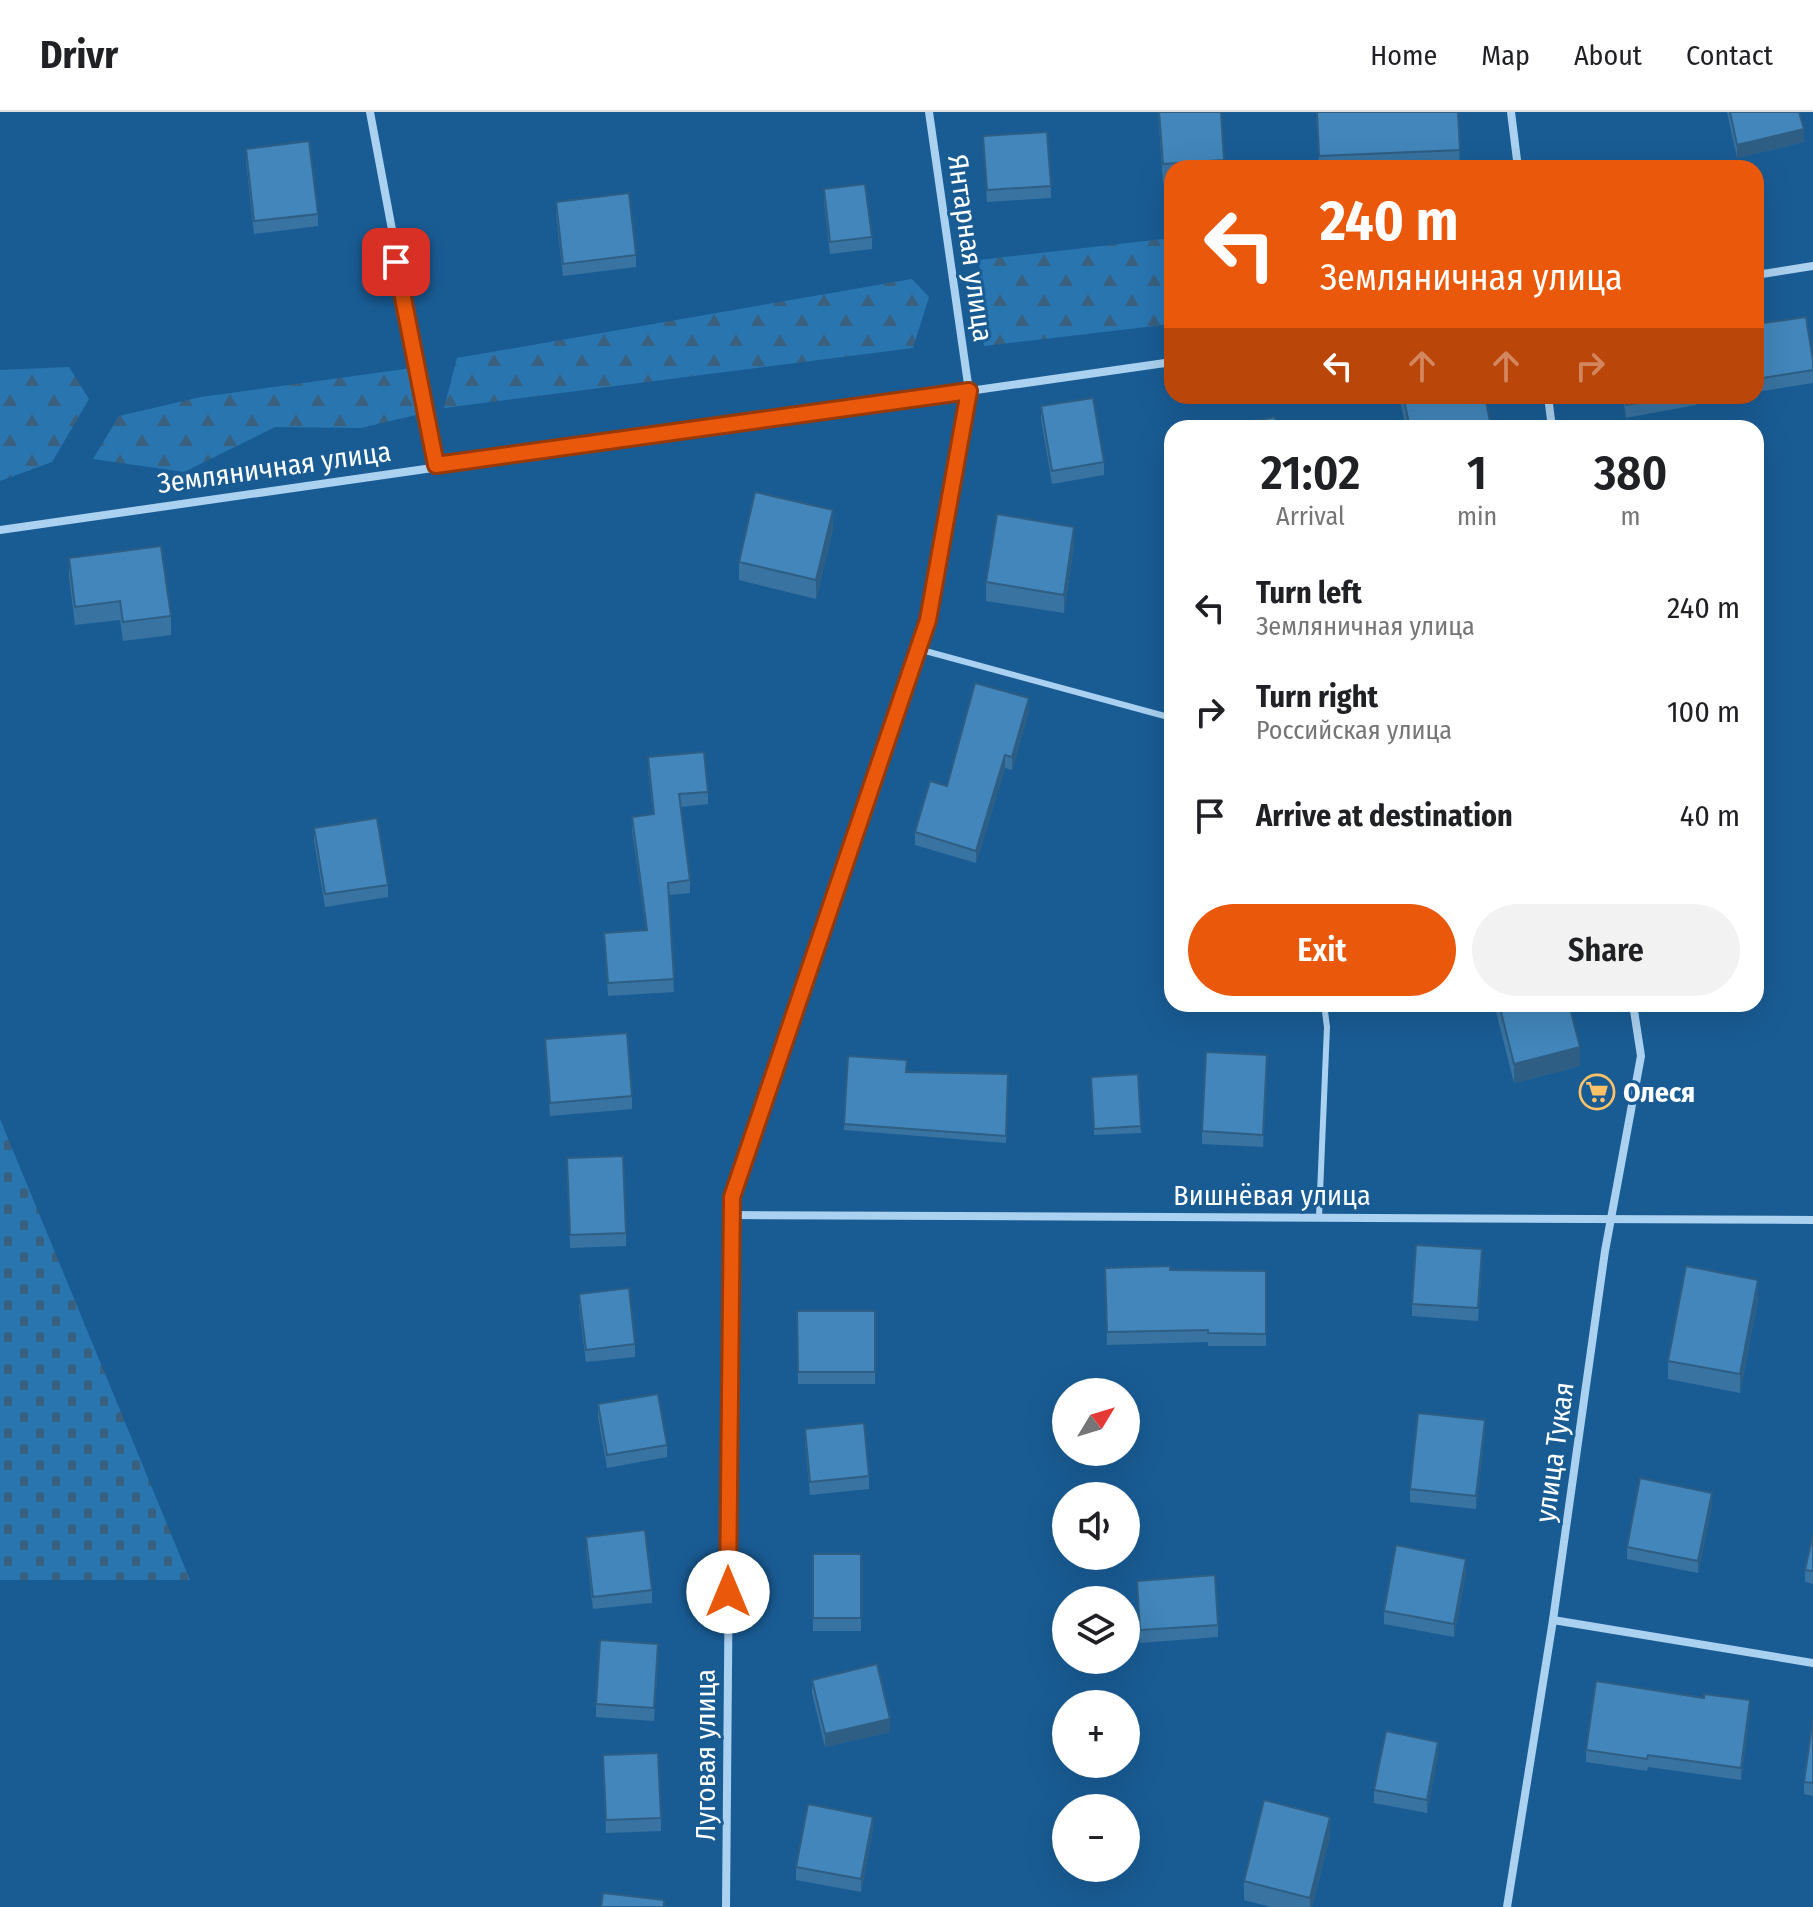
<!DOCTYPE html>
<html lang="en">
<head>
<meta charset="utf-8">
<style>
	body { margin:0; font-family:"Fira Sans Condensed",sans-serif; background:#f2f2f2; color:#202124; height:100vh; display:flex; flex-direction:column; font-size:30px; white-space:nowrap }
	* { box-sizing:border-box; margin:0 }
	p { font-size:26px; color:#757577 }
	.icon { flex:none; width:44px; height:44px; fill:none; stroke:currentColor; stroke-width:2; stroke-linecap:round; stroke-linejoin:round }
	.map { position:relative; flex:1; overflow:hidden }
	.details { position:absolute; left:1164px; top:308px; width:600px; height:592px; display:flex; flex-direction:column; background:#fff; border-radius:24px; box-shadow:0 8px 32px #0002 }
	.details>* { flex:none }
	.banner { position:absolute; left:1164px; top:48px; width:600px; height:244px; border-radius:24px; box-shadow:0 8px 32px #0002; background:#ea580c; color:#fff; overflow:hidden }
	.needle { width:52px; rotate:52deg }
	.tools { position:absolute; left:1052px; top:1266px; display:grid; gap:16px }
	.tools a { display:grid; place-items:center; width:88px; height:88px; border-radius:50%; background:#fff; box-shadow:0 8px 32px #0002; font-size:40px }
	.pin { position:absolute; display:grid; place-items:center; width:68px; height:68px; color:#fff; margin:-34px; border-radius:16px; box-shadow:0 4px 12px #0006 }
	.me { position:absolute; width:88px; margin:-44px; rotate:0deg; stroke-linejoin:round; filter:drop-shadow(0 0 6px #0008) }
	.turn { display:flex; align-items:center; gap:28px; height:168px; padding:0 24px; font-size:36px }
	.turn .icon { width:104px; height:104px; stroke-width:2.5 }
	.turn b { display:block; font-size:56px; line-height:68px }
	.lanes { display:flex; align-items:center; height:76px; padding:0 24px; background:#0003; justify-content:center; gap:40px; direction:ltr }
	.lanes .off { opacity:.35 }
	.eta { display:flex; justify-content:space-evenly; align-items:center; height:136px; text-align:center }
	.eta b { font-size:48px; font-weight:600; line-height:56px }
	.action { display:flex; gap:16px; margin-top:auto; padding:16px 24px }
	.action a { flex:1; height:92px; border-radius:48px; background:#ea580c; color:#fff; font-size:32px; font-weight:600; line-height:92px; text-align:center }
	.action a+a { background:#f2f2f2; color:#202124 }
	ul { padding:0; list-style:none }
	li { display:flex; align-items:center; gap:24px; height:104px; padding:0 24px }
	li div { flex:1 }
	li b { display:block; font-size:30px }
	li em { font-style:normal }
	header { display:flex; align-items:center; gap:48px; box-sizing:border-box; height:112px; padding:0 40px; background:#fff; border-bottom:2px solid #e0e0e0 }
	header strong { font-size:38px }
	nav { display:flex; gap:44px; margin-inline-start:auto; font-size:28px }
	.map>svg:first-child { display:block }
	.forest { fill:url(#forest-firs) }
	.cemetery { fill:url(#cemetery-stones) }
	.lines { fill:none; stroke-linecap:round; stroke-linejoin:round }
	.lane { stroke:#aad1f0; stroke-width:6 }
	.street { stroke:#aad1f0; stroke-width:8 }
	.wall { fill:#3973a1 }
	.shaded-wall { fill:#2e5e83 }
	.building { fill:#4286bb; stroke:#2e5e83; stroke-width:2 }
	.route-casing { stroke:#983908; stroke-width:20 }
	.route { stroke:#ea580c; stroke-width:14 }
	.labels { text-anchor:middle; stroke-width:6; stroke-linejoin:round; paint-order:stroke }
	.street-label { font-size:28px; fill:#fff; stroke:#195c94 }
	.poi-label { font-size:28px; font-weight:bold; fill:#fff; stroke:#195c94; text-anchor:start }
</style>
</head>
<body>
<header>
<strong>Drivr</strong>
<nav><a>Home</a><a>Map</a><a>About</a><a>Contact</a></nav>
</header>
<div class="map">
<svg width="1813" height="1795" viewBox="0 0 1813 1795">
	<defs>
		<pattern id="forest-firs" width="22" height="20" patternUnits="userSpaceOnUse" patternTransform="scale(2)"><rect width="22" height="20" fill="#2875b0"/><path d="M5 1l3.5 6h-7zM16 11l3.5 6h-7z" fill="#3a607e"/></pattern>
		<pattern id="cemetery-stones" width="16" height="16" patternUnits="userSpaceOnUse" patternTransform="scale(2)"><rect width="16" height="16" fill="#2875b0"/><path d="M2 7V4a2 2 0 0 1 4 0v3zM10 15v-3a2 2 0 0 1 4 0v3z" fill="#3a607e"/></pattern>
	</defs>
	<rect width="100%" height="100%" fill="#195c94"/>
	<!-- forest -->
	<g class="forest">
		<polygon points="1172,126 1172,212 984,234 979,148"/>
		<polygon points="912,167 929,185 913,236 444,296 457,246"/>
		<polygon points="69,255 89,287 52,350 0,369 0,258"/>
		<polygon points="412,256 420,302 361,316 275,315 184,360 93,347 119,304 201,285"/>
	</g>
	<!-- cemetery -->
	<polygon class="cemetery" points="0,1007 190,1468 0,1468"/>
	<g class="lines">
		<!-- lane -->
		<g class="lane">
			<polyline points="918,537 1172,606"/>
			<polyline points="1319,1105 1327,915 1324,892"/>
		</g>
		<!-- street -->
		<g class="street">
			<polyline points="370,0 436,353"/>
			<polyline points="1511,0 1518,56"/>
			<polyline points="1756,163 1813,154"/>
			<polyline points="1548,284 1552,316"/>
			<polyline points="0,418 1172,250"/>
			<polyline points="731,1103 1813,1108"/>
			<polyline points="1553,1508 1813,1551"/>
			<polyline points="726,1795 732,1085 928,508 969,279 929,0"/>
			<polyline points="1507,1795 1553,1508 1605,1139 1641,944 1633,892"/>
		</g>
	</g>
	<!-- wall -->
	<g class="wall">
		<polygon points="1158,0 1221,0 1224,56 1172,56 1172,70 1163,71"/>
		<polygon points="1316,0 1458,0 1460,56 1319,56"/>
		<polygon points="1727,0 1799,0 1804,30 1737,46"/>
		<polygon points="983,24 1051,74 1051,86 987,90"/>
		<polygon points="246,37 318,102 318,114 254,122 246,49"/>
		<polygon points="824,77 872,125 872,137 830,142 824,90"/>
		<polygon points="556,90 636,143 636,155 563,164 556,103"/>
		<polygon points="1756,212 1813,249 1813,271 1756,280"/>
		<polygon points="1399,284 1485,284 1490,316 1406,316"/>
		<polygon points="1623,284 1727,284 1696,289 1696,293 1626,306"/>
		<polygon points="1041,294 1104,350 1104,363 1052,372 1041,307"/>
		<polygon points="833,417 816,487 739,468 739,450"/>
		<polygon points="1074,433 1064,501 986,489 986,470"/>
		<polygon points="69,446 171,504 171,523 123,529 120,508 75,513 69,465"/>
		<polygon points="1756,581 1763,630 1763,643 1756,643"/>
		<polygon points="1029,599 1012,658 1005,656 976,751 915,733 915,720 947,674"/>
		<polygon points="648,645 708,680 708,692 681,695 690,768 690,781 669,783 674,880 608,884 604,821 646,818 632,718 632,705 653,702 648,658"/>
		<polygon points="314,716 388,773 388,785 325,795 314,729"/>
		<polygon points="1494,892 1569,892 1580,954 1514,971"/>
		<polygon points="545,927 632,984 632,997 550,1004"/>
		<polygon points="848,944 907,960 1008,962 1006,1031 844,1018"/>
		<polygon points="1267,956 1263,1035 1202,1032 1202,1019"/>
		<polygon points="1138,962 1141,1021 1094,1023 1091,965"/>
		<polygon points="567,1059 626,1121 626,1134 570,1136"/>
		<polygon points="1482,1150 1478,1209 1412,1204 1412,1192"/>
		<polygon points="1105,1156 1170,1158 1266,1159 1266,1234 1208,1234 1208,1230 1107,1233"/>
		<polygon points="579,1182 635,1232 635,1245 586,1250 579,1195"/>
		<polygon points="1758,1187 1740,1281 1668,1267 1668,1249"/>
		<polygon points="797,1199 875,1199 875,1272 798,1272"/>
		<polygon points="598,1292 667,1333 667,1345 607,1356 598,1305"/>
		<polygon points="805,1317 869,1364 869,1377 810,1383 805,1330"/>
		<polygon points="1485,1320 1476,1397 1410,1390 1410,1377"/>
		<polygon points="1712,1393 1698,1461 1627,1447 1627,1435"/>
		<polygon points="1813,1422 1813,1472 1805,1470 1805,1458"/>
		<polygon points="586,1425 652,1478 652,1491 593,1497 586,1437"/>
		<rect x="813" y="1442" width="48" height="77"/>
		<polygon points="1466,1460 1454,1525 1384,1512 1384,1499"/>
		<polygon points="1137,1469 1218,1513 1218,1525 1140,1531"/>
		<polygon points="658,1545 654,1609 596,1605 596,1592"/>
		<polygon points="812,1568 890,1620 825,1635 812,1581"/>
		<polygon points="1750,1601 1741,1668 1648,1655 1647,1659 1586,1650 1586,1638"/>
		<polygon points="1813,1606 1813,1684 1804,1682 1804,1670"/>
		<polygon points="1438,1643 1427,1701 1374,1691 1374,1678"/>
		<polygon points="603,1656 661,1706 661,1719 606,1721"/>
		<polygon points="873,1717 861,1780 796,1768 796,1755"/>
		<polygon points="1330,1724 1312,1795 1271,1795 1244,1788 1244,1769"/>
	</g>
	<!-- shaded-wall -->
	<g class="shaded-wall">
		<polygon points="1804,17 1804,30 1737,46 1737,33"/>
		<polygon points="1490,309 1490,316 1458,316"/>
		<polygon points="833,398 833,417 816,487 816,468"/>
		<polygon points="1074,415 1074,433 1064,501 1064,483"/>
		<polygon points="1029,586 1029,599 1012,658 1012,645"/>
		<polygon points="1005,643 1005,656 976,751 976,739"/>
		<polygon points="1580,935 1580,954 1514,971 1514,952"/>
		<polygon points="1758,1168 1758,1187 1740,1281 1740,1262"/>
		<polygon points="1485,1308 1485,1320 1476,1397 1476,1384"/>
		<polygon points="1712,1381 1712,1393 1698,1461 1698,1449"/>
		<polygon points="1466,1447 1466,1460 1454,1525 1454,1512"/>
		<polygon points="1750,1588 1750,1601 1741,1668 1741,1656"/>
		<polygon points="890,1607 890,1620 825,1635 825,1622"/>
		<polygon points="1438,1630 1438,1643 1427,1701 1427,1688"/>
		<polygon points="873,1705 873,1717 861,1780 861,1767"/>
		<polygon points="1330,1705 1330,1724 1312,1795 1310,1795 1310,1786"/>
	</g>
	<!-- building -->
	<g class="building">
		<polygon points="1159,0 1221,0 1224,48 1163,52"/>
		<polygon points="1317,0 1458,0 1460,38 1319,44"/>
		<polygon points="1730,0 1799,0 1804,17 1737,33"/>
		<polygon points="1047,20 1051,74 987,78 983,24"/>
		<polygon points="309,29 318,102 254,109 246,37"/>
		<polygon points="865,72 872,125 830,130 824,77"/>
		<polygon points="629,81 636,143 563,152 556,90"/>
		<polygon points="1806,205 1813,249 1813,258 1756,267 1756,212"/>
		<polygon points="1403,284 1485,284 1490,309 1458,316 1410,316"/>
		<polygon points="1625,284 1675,284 1626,293"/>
		<polygon points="1093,286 1104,350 1052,359 1041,294"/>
		<polygon points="1275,305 1278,316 1218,316"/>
		<polygon points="755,380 833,398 816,468 739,450"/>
		<polygon points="997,402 1074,415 1064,483 986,470"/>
		<polygon points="161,434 171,504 123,510 120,489 75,495 69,446"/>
		<polygon points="975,571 1029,586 1012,645 1005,643 976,739 915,720 930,669 947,674"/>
		<polygon points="1756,581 1763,630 1756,631"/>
		<polygon points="704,640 708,680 679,682 690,768 668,771 674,867 608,871 604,821 647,818 632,705 654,702 648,645"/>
		<polygon points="377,706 388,773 325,782 314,716"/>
		<polygon points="1499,892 1569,892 1580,935 1514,952"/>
		<polygon points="627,921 632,984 550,991 545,927"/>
		<polygon points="1206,940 1267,943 1263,1023 1202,1019"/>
		<polygon points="848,944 907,948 906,960 1008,962 1006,1024 844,1012"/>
		<polygon points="1138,962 1141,1014 1094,1017 1091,965"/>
		<polygon points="623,1044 626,1121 570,1123 567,1046"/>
		<polygon points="1416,1133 1482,1137 1478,1196 1412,1192"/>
		<polygon points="1170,1154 1170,1158 1266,1159 1266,1222 1208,1221 1208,1218 1107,1220 1105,1156"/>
		<polygon points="1686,1154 1758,1168 1740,1262 1668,1249"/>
		<polygon points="629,1176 635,1232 586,1238 579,1182"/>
		<polygon points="797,1199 875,1199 875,1260 798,1260"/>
		<polygon points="658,1282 667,1333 607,1343 598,1292"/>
		<polygon points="1418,1301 1485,1308 1476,1384 1410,1377"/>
		<polygon points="864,1311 869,1364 810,1370 805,1317"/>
		<polygon points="1640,1366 1712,1381 1698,1449 1627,1435"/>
		<polygon points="645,1418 652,1478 593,1485 586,1425"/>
		<polygon points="1813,1422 1813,1459 1805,1458"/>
		<polygon points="1396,1433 1466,1447 1454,1512 1384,1499"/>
		<rect x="813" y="1442" width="48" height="64"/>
		<polygon points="1215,1463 1218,1513 1140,1518 1137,1469"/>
		<polygon points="600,1528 658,1532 654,1596 596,1592"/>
		<polygon points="877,1552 890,1607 825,1622 812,1568"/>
		<polygon points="1596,1569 1704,1586 1704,1582 1750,1588 1741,1656 1648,1643 1647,1647 1586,1638"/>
		<polygon points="1813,1606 1813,1671 1804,1670"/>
		<polygon points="1386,1619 1438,1630 1427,1688 1374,1678"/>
		<polygon points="658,1641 661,1706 606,1708 603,1643"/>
		<polygon points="1264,1688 1330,1705 1310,1786 1244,1769"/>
		<polygon points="808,1692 873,1705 861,1767 796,1755"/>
		<polygon points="603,1781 664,1788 664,1795 601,1795"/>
	</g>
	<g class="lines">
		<!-- route casing -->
		<g class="route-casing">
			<polyline id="route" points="396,150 436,353 969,279 928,508 732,1085 728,1480"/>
		</g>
		<!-- route -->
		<use href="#route" class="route"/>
	</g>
	<!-- icons -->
	<defs>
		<g id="supermarket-ring" transform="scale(1.8)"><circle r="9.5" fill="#195c94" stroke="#ffc269" stroke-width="1.5"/><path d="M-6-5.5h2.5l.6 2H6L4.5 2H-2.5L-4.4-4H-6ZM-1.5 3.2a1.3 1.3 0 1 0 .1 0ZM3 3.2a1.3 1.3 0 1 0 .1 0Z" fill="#ffc269"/></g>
	</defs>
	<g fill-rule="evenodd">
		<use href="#supermarket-ring" x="1597" y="980"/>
	</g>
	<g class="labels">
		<!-- street labels -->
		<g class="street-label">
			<text transform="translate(971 136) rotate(82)" y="10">Янтарная улица</text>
			<text transform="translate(274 355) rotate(-8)" y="10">Земляничная улица</text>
			<text x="1272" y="1093">Вишнёвая улица</text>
			<text transform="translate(1554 1340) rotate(-82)" y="10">улица Тукая</text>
			<text transform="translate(705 1643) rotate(-90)" y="10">Луговая улица</text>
		</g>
		<!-- poi labels -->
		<g class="poi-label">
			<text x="1623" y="990">Олеся</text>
		</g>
	</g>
</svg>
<div class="tools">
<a><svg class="needle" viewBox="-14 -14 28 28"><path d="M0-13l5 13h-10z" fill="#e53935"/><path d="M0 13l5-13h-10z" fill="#757577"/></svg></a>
<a><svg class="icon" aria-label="sound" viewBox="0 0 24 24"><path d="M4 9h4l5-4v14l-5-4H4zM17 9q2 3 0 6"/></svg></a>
<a><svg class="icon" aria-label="layers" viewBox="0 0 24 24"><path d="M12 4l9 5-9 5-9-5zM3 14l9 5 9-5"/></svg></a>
<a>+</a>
<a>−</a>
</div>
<div class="pin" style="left:396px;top:150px;background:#d93025"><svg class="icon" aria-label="arrive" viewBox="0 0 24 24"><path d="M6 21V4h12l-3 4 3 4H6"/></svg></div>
<svg class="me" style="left:728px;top:1480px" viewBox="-20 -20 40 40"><circle r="19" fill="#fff"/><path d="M0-13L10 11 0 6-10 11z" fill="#ea580c"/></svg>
<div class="banner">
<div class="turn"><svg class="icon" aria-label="left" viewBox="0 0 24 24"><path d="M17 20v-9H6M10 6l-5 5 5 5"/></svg><div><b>240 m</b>Земляничная улица</div></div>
<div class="lanes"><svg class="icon" aria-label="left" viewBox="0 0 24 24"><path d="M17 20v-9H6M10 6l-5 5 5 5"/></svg><svg class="icon off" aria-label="ahead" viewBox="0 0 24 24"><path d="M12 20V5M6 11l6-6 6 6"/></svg><svg class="icon off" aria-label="ahead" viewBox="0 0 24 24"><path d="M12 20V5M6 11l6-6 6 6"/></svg><svg class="icon off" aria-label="right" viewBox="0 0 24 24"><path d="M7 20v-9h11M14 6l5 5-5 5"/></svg></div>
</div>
<section class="details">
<div class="eta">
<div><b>21:02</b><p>Arrival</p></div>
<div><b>1</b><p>min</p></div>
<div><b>380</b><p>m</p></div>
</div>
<ul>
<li><svg class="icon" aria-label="left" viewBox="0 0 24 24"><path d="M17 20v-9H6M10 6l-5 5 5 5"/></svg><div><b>Turn left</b><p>Земляничная улица</p></div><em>240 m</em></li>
<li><svg class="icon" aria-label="right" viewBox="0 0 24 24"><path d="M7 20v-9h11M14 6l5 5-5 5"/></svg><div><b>Turn right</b><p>Российская улица</p></div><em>100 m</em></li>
<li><svg class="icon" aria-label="arrive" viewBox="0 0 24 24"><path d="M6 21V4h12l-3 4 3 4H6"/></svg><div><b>Arrive at destination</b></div><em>40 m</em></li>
</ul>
<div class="action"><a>Exit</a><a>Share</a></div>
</section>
</div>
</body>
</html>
